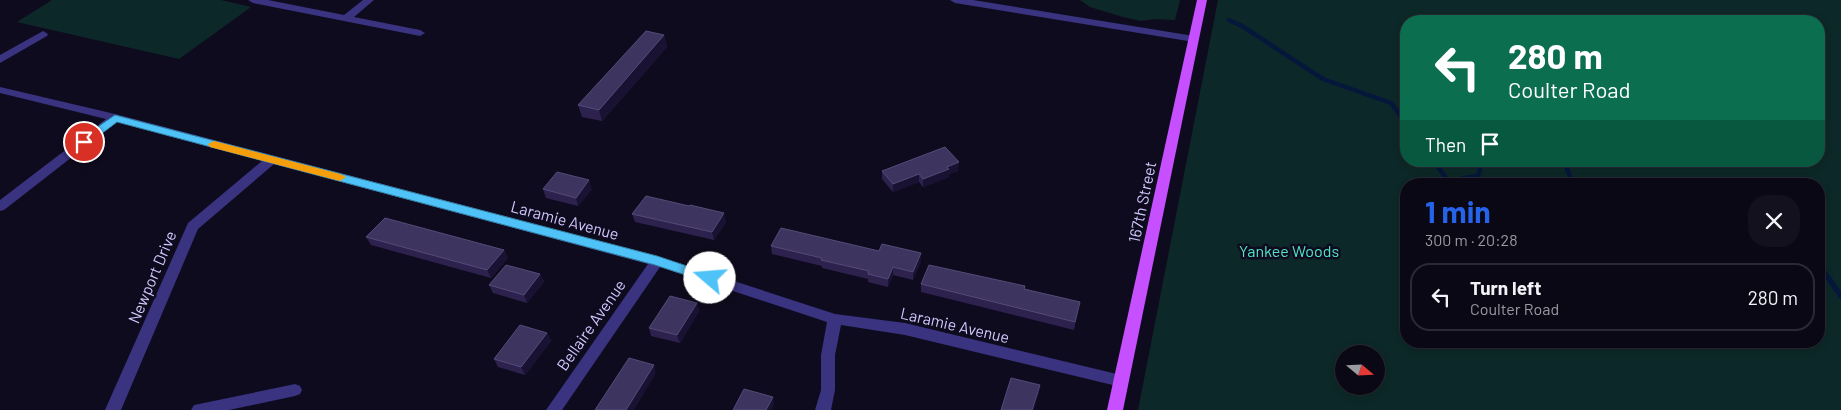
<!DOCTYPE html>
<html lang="en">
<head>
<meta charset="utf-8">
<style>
	body { margin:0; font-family:Barlow,sans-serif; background:#14111f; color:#f1f3f6; height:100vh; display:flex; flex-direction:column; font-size:19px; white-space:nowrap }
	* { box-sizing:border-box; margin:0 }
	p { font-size:16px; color:#9a9aa1 }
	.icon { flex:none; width:28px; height:28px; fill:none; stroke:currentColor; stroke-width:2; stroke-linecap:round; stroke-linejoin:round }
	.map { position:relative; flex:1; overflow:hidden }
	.side { position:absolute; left:1400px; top:178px; width:425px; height:170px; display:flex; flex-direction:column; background:#0b0816; border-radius:20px; box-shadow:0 2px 8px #0003,0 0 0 1px #2b2935 }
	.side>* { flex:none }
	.hud { position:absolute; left:1400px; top:15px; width:425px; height:152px; border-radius:20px; box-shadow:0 2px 8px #0003,0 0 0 1px #2b2935; background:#0b6e4f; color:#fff; overflow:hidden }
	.needle { width:32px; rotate:109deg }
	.fabs { position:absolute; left:1335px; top:345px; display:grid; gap:10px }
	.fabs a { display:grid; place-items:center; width:50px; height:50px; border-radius:50%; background:#0b0816; box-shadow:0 2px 8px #0003,0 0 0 1px #2b2935; font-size:25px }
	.pin { position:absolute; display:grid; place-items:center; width:42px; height:42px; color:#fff; margin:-21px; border:2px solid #fff; border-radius:50%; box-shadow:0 1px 5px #0007 }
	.me { position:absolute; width:55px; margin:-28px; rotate:288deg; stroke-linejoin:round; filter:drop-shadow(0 0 4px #0008) }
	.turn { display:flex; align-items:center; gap:18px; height:105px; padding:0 25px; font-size:22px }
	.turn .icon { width:65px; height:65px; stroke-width:2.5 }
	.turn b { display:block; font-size:35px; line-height:42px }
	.then { display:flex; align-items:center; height:48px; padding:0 25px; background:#0003; gap:10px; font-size:19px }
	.round { display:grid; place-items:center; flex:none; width:52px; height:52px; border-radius:20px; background:#14111f }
	.summary { display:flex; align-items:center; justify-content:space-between; height:85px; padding:0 25px }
	h1 { font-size:30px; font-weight:700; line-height:38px; color:#2563eb }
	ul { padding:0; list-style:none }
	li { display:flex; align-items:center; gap:15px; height:68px; margin:0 10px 8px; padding:0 15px; border:2px solid #2b2935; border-radius:20px }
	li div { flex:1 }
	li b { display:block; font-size:19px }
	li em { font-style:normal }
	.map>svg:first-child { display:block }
	.green { fill:#0d2828; fill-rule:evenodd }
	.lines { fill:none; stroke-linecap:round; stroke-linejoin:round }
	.stream-far1 { stroke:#06173c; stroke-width:4.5 }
	.stream { stroke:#06173c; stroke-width:5.5 }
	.minor { fill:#393380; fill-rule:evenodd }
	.major { fill:#c64fff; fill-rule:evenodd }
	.wall { fill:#2c224d }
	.shaded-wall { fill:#191232 }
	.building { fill:#3e3460; stroke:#554b79 }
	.route { fill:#4fc3f7; stroke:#337fa1 }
	.slow { fill:#f59e0b }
	.labels { text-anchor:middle; stroke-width:5; stroke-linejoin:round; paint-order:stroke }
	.street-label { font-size:16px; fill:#d1c8ff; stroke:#0f0b1e }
	.park-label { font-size:16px; fill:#4ee5c6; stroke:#0f0b1e }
</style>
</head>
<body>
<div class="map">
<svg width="1841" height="410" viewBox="0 0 1841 410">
	<rect width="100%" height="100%" fill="#0f0b1e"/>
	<!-- green -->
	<g class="green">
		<polygon points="52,0 221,0 251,7 179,59 17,22"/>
		<polygon points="1080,0 1180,0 1175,20 1155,19 1141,21 1123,17 1090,7"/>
		<path d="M1218 0H1841V410H1138ZM1406 21H1819V161H1406ZM1406 184H1819V341H1406ZM1344 354H1376V386H1344Z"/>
	</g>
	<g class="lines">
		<!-- stream-far1 -->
		<g class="stream-far1">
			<polyline points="1229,20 1242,26 1323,79 1391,103 1406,123"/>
			<polyline points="1434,161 1448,181 1478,176 1482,161"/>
			<polyline points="1564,161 1573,184"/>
		</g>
		<!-- stream -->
		<polyline class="stream" points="1819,265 1841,296"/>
		<!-- minor -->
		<g class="minor">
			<polygon points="248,0 268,0 344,15 363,0 374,0 354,17 420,30 425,33 420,36 253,3"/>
			<polygon points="950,0 973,0 1194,36 1199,39 1194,42 955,3"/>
			<polygon points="43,31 48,34 47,36 0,63 0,55"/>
			<polygon points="0,87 115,114 657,256 835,314 905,323 1121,375 1126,377 1128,381 1126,385 1121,387 905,335 841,325 835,355 835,390 831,410 815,410 821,390 821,355 827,322 660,267 562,410 546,410 648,264 274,164 198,229 121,410 105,410 188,223 262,161 117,122 4,210 0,211 0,200 106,119 0,93"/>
			<polygon points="295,384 300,386 302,390 300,394 295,396 229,410 191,410 194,405 199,404"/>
		</g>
		<!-- major -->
		<polygon class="major" points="1197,0 1207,0 1123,410 1107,410"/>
	</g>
	<!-- wall -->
	<g class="wall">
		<polygon points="664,35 667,47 602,121 582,117 578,105"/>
		<polygon points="882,171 958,171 949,174 949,177 923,187 919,182 893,192 882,179"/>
		<polygon points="543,189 592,189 578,206 546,198"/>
		<polygon points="689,206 726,222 714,240 635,222 632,214"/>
		<polygon points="366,237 504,250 508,258 491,278 371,245"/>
		<polygon points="771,246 921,261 913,280 893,275 888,287 868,282 868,279 822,268 822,266 772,254"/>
		<polygon points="540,274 544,282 527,303 493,293 489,285"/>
		<polygon points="921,284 1025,289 1080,302 1074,330 921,292"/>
		<polygon points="697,303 699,311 680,343 651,336 649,328"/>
		<polygon points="547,333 551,341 525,375 498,367 494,359"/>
	</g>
	<!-- shaded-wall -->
	<g class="shaded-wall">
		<polygon points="664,35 667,47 602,121 599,110"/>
		<polygon points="959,162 958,171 949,174 949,177 923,187 923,179 947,167"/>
		<polygon points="919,174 919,182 893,192 893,184"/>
		<polygon points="589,180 592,189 578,206 576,198"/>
		<polygon points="724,213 726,222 714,240 712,232"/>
		<polygon points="504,250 508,258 491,278 487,270"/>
		<polygon points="921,253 921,261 913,280 913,272"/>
		<polygon points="893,267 893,275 888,287 888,279"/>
		<polygon points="540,274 544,282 527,303 524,295"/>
		<polygon points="697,303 699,311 680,343 677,335"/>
		<polygon points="547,333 551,341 525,375 521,367"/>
		<polygon points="654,365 656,373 634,410 626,410"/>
		<polygon points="1040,385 1039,393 1034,410 1032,410"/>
		<polygon points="773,397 774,405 771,410 766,410"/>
	</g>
	<!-- building -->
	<g class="building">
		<polygon points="646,31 664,35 599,110 578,105"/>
		<polygon points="945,147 959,162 947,167 949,169 923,179 919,174 893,184 882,171"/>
		<polygon points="557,172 589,180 576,198 543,189"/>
		<polygon points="646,196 689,206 690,205 724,213 712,232 632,214"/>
		<polygon points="385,218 504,250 487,270 366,237"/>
		<polygon points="781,228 879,251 882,244 921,253 913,272 893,267 888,279 868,274 869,271 821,260 822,258 771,246"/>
		<polygon points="506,265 540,274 524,295 489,285"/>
		<polygon points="929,265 1025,286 1024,289 1080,302 1075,322 921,284"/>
		<polygon points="670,296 697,303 677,335 649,328"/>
		<polygon points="520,325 547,333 521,367 494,359"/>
		<polygon points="629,358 654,365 626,410 595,410"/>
		<polygon points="1011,378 1040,385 1032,410 1001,410"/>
		<polygon points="744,389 773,397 766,410 733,410"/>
	</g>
	<!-- route -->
	<polygon class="route" points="115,115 657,256 714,275 716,278 714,281 710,283 655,265 117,122 88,144 80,144 79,142 80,139"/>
	<!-- slow -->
	<polygon class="slow" points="214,141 340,174 346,177 340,181 210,147 208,144"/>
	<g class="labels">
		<!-- street labels -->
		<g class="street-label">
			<text transform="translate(1142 202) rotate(-78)" y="6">167th Street</text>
			<text transform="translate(565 220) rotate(15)" y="6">Laramie Avenue</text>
			<text transform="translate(152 277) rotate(-67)" y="6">Newport Drive</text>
			<text transform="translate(591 325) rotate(-55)" y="6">Bellaire Avenue</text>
			<text transform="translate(955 325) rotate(13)" y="6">Laramie Avenue</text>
		</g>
		<!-- park labels -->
		<g class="park-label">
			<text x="1289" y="257">Yankee Woods</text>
		</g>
	</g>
</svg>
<div class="fabs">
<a><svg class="needle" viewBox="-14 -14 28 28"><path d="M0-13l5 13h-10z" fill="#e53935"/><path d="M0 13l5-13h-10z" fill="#9a9aa1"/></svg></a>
</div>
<div class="pin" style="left:84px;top:142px;background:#d93025"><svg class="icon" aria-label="arrive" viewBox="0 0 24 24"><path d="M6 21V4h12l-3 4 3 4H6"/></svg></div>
<svg class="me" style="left:710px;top:278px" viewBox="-20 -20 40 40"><circle r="19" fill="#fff"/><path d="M0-13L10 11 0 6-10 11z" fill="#4fc3f7"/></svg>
<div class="hud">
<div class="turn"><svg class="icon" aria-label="left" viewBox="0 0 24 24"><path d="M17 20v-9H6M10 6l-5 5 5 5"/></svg><div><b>280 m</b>Coulter Road</div></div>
<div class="then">Then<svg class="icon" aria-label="arrive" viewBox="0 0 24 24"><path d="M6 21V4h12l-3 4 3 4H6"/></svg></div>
</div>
<section class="side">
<div class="summary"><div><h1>1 min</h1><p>300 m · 20:28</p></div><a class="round"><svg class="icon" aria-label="close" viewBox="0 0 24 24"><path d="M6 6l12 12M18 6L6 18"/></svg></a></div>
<ul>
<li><svg class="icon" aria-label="left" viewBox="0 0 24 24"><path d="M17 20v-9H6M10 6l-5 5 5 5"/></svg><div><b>Turn left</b><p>Coulter Road</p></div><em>280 m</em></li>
</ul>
</section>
</div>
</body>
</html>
